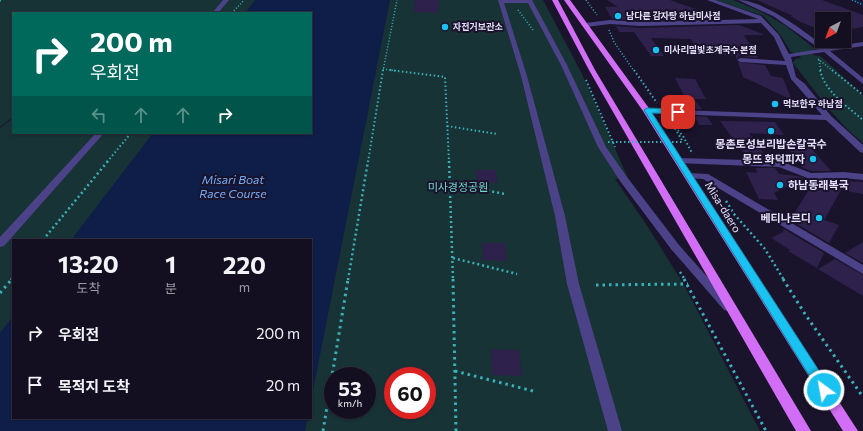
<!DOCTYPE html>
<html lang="ko">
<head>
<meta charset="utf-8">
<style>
	body { margin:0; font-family:Commissioner,"Noto Sans KR",sans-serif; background:#1d172a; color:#f1f3f6; height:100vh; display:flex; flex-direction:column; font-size:15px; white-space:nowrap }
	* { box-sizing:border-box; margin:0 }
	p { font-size:13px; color:#9d9ca5 }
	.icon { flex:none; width:22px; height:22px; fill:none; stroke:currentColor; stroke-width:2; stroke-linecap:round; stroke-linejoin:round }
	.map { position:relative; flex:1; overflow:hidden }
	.sheet { position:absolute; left:12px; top:239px; width:300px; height:180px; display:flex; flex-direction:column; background:#140e21; border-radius:0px; box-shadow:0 1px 3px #0004,0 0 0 1px #332e3f }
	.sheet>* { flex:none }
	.hud { position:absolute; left:12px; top:12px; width:300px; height:122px; border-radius:0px; box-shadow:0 1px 3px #0004,0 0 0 1px #332e3f; background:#00695c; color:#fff; overflow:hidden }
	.needle { width:26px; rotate:221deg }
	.controls { position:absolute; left:815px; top:12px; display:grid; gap:8px }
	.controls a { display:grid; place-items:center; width:36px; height:36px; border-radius:0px; background:#140e21; box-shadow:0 1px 3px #0004,0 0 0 1px #332e3f; font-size:20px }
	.speed { position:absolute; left:324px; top:367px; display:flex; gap:8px; font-size:20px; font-weight:700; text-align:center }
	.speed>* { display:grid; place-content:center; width:52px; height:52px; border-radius:50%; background:#140e21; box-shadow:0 1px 3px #0004,0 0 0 1px #332e3f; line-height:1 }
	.speed small { font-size:10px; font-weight:400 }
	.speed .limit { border:6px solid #d22; background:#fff; color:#111 }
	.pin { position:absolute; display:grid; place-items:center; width:34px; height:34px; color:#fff; margin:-17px; border-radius:8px; box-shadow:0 2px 6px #0006 }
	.me { position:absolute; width:44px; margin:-22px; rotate:328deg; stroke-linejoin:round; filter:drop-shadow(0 0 3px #0008) }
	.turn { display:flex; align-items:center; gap:14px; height:84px; padding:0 12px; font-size:18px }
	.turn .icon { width:52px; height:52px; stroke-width:2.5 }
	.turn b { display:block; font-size:28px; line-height:34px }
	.lanes { display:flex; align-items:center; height:38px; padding:0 12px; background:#0003; justify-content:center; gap:20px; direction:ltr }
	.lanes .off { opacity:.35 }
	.eta { display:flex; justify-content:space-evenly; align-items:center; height:68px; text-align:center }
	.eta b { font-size:24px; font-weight:700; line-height:28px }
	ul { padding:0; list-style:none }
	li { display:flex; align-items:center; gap:12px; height:52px; padding:0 12px }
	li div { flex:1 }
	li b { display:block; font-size:15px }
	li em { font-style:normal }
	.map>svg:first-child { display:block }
	.green { fill:#173335; fill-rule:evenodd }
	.water { fill:#0f1e49 }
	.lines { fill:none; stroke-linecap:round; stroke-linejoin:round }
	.stream { stroke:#0f1e49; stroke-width:2.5 }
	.building { fill:#2e214b }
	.path-far3 { stroke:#3ab1b7; stroke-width:1.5; stroke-dasharray:1 2; stroke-linecap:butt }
	.path-far2 { stroke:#3ab1b7; stroke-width:2; stroke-dasharray:1.5 2.5; stroke-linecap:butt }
	.path-far1 { stroke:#3ab1b7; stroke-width:2.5; stroke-dasharray:2 3; stroke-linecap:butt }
	.path { stroke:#3ab1b7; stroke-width:3; stroke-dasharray:2.5 4; stroke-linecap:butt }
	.minor { fill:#4c4287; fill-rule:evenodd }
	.major { fill:#d26ef6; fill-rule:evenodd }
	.path-bridge { stroke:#3ab1b7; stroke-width:2; stroke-dasharray:1.5 2.5; stroke-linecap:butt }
	.route { fill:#19c2f0; stroke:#107e9c }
	.poi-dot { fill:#19c2f0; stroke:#1a132c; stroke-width:1.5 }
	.labels { text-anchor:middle; stroke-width:4; stroke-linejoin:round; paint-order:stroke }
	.far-poi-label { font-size:9px; font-weight:bold; fill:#e7e0fd; stroke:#1a132c; text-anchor:start }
	.poi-label { font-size:11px; font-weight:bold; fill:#e7e0fd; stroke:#1a132c; text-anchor:end }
	.park-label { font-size:11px; fill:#6fdacc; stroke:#1a132c }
	.street-label { font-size:11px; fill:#e7e0fd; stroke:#1a132c }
	.water-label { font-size:12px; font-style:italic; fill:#75acf6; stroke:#1a132c }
</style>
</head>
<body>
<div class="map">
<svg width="863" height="431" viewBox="0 0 863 431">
	<rect width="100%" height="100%" fill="#1a132c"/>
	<!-- green -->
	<g class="green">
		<path d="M0 0H543L582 74 628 178 615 179 648 227 684 285 760 431H0V128L13 118V133H311V13H13V117L0 127ZM13 240H311V418H13ZM333 376H367V410H333ZM393 376H427V410H393Z"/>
		<polygon points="714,0 733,0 762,12 786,26 815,49 812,52 813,55 820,56 825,60 863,95 863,143 847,129 828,108 793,63 795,59 801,58 798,54 791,52 781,36 764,16"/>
	</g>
	<!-- water -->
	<g class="water">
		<polygon points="255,0 390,0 311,401 311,240 71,240 153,133 311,133 311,13 245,13"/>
		<polygon points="13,316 13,418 308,418 305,431 0,431 0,333"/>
	</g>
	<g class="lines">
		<!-- stream -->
		<polyline class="stream" points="854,0 863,4"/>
	</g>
	<!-- building -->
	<g class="building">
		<polygon points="415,0 439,0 438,13 413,12"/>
		<polygon points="607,0 670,0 721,18 640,20 612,19 605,7 618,7"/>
		<polygon points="757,0 822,0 863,15 863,27 844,30 844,19 822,19 822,31 794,19 796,19 790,16 793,16"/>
		<polygon points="739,25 763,34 763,35 744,35 758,58 740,56 736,59 736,56 698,53 691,39 651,38 664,56 651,56 634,32 619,32 616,26 640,28"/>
		<polygon points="738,62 765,65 771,76 783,78 792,100 743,77"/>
		<polygon points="675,78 695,79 706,99 694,99 702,109 691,109"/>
		<polygon points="694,116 707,117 713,125 699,125"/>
		<polygon points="720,121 775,122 784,135 749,133 768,159 748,159"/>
		<polygon points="786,146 809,146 831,171 811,171 803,168"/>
		<polygon points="755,168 775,168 779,174 797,176 804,178 774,193 778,200 759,199 746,172 758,173"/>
		<polygon points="476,170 496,170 497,183 477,182"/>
		<polygon points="813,180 838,180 840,181 863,182 863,194 841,190 824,220 839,225 829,243 790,220 814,182"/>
		<polygon points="784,229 824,253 817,268 788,251 790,250 771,238 783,232"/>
		<polygon points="863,242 863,263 845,253"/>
		<polygon points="482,243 505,243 507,261 483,260"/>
		<polygon points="835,259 863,275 863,296 818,269"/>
		<polygon points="491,349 519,350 522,376 492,375"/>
	</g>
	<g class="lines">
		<!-- path-far3 -->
		<g class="path-far3">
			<polyline points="586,0 597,15"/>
			<polyline points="852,0 863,5"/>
			<polyline points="0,1 2,0"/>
			<polyline points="518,10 533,30"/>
			<polyline points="232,13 244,0"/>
			<polyline points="609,30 614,42 634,71"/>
			<polyline points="818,59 833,71"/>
			<polyline points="819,60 821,71"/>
			<polyline points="383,69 398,71"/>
			<polyline points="383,71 397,0"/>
		</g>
		<!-- path-far2 -->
		<g class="path-far2">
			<polyline points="390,70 445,77 449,162"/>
			<polyline points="634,70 657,103"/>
			<path d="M820 70C825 92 847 106 863 120"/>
			<polyline points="832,70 863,95"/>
			<polyline points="586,80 615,147"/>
			<polyline points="670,121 683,136 692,153"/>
			<polyline points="673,125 683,142"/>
			<polyline points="447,126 497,134"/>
			<polyline points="107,162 131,133"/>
			<polyline points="368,162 383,70"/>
		</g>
		<!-- path-far1 -->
		<g class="path-far1">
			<polyline points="449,161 453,280"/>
			<polyline points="448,183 505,194"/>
			<polyline points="726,201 734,214 765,249 784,280"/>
			<polyline points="43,240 108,161"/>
			<polyline points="453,258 517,274"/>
			<polyline points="680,272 685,280"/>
			<polyline points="11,280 13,277"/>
			<polyline points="348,280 368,161"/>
		</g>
		<!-- path -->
		<g class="path">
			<polyline points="453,279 456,431"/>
			<polyline points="684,279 766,431"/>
			<polyline points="783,279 805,314 863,397"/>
			<polyline points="596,285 688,284"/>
			<polyline points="0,293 12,279"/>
			<polyline points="455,371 533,391"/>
			<polyline points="323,431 348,279"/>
		</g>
		<!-- minor -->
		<g class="minor">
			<polygon points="223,0 229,0 218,13 212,13"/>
			<polygon points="498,0 532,0 567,65 606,147 627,177 679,245 734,307 732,310 728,311 724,310 671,249 620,181 598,147 561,65 528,3 504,3 527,76 565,216 579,284 622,431 608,431 567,284 555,216 521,76"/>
			<path d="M707 0H715L761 16 779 35 789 54 820 49 773 16 738 0C764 0 806 32 826 48L863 42V46L830 51 863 78V84L824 52 791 57 796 77 805 84 831 116 863 145V153L860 152 826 120 644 113V109H647L822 115 799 88 791 79 786 65 740 62 737 60 740 58 785 61 774 37 761 23 640 26 610 24 586 27 583 25 586 23 610 20 640 22 758 19Z"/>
			<polygon points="96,133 104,133 4,246 0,247 0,237"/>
			<polygon points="680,158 780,161 811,173 844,172 863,174 863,180 844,178 810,179 779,167 677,163 676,161"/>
			<polygon points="689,173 708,174 863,265 863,274 703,179 686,178 684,176"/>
		</g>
		<!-- major -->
		<g class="major">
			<polygon points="552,0 558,0 595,70 811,431 796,431 589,70"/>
			<polygon points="564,0 570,0 651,111 858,431 843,431 643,111"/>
		</g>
		<!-- path-bridge -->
		<polyline class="path-bridge" points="608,142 683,142"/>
	</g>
	<!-- route -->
	<polygon class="route" points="647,108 678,109 682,112 678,114 652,113 829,386 830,390 829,393 824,395 820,393 644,110"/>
	<!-- markers -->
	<g class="poi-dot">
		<circle cx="618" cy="16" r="4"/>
		<circle cx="445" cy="27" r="4"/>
		<circle cx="656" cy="50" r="4"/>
		<circle cx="775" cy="104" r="4"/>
		<circle cx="771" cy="131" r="4"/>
		<circle cx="813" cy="159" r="4"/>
		<circle cx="780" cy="185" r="4"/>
		<circle cx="819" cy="218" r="4"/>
	</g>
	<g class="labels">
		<!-- far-poi labels -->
		<g class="far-poi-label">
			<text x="626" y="19">남다른 감자탕 하남미사점</text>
			<text x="453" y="30">자전거보관소</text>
			<text x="664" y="53">미사리밀빛초계국수 본점</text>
			<text x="783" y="107">먹보한우 하남점</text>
		</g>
		<!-- poi labels -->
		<g class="poi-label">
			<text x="771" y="148" text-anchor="middle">몽촌토성보리밥손칼국수</text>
			<text x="805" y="163">몽뜨 화덕피자</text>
			<text x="788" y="189" text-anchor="start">하남동래복국</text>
			<text x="811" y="222">베티나르디</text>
		</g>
		<!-- park labels -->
		<g class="park-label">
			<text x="458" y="191">미사경정공원</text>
		</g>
		<!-- street labels -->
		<g class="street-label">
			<text transform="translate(723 207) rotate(58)" y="4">Misa-daero</text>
		</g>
		<!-- water labels -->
		<g class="water-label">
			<text x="233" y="184">Misari Boat<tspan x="233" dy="14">Race Course</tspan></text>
		</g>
	</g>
</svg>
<div class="controls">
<a><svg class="needle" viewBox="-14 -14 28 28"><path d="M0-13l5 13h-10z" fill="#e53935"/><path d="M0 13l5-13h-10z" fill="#9d9ca5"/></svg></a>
</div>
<div class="speed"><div>53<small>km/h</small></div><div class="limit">60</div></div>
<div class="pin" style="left:678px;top:112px;background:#d93025"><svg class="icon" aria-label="arrive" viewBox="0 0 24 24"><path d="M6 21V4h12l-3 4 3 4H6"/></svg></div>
<svg class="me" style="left:824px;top:390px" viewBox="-20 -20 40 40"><circle r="17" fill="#19c2f0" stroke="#fff" stroke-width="3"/><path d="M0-11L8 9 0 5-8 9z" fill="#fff"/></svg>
<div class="hud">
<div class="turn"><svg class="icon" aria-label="right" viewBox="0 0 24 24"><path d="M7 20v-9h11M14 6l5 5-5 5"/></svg><div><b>200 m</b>우회전</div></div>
<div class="lanes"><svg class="icon off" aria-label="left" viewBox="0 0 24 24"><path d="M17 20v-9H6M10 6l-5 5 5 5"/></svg><svg class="icon off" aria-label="ahead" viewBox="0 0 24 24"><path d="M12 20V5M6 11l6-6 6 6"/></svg><svg class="icon off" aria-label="ahead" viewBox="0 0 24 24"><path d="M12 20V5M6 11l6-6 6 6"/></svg><svg class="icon" aria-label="right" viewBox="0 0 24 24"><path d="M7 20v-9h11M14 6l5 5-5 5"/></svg></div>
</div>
<section class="sheet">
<div class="eta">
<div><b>13:20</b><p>도착</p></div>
<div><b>1</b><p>분</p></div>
<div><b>220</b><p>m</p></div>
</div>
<ul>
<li><svg class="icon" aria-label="right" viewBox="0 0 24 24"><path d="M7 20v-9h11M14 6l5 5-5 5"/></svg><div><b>우회전</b></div><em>200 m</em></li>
<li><svg class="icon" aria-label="arrive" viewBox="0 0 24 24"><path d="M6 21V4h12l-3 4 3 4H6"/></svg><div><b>목적지 도착</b></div><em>20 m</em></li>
</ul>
</section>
</div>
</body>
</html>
